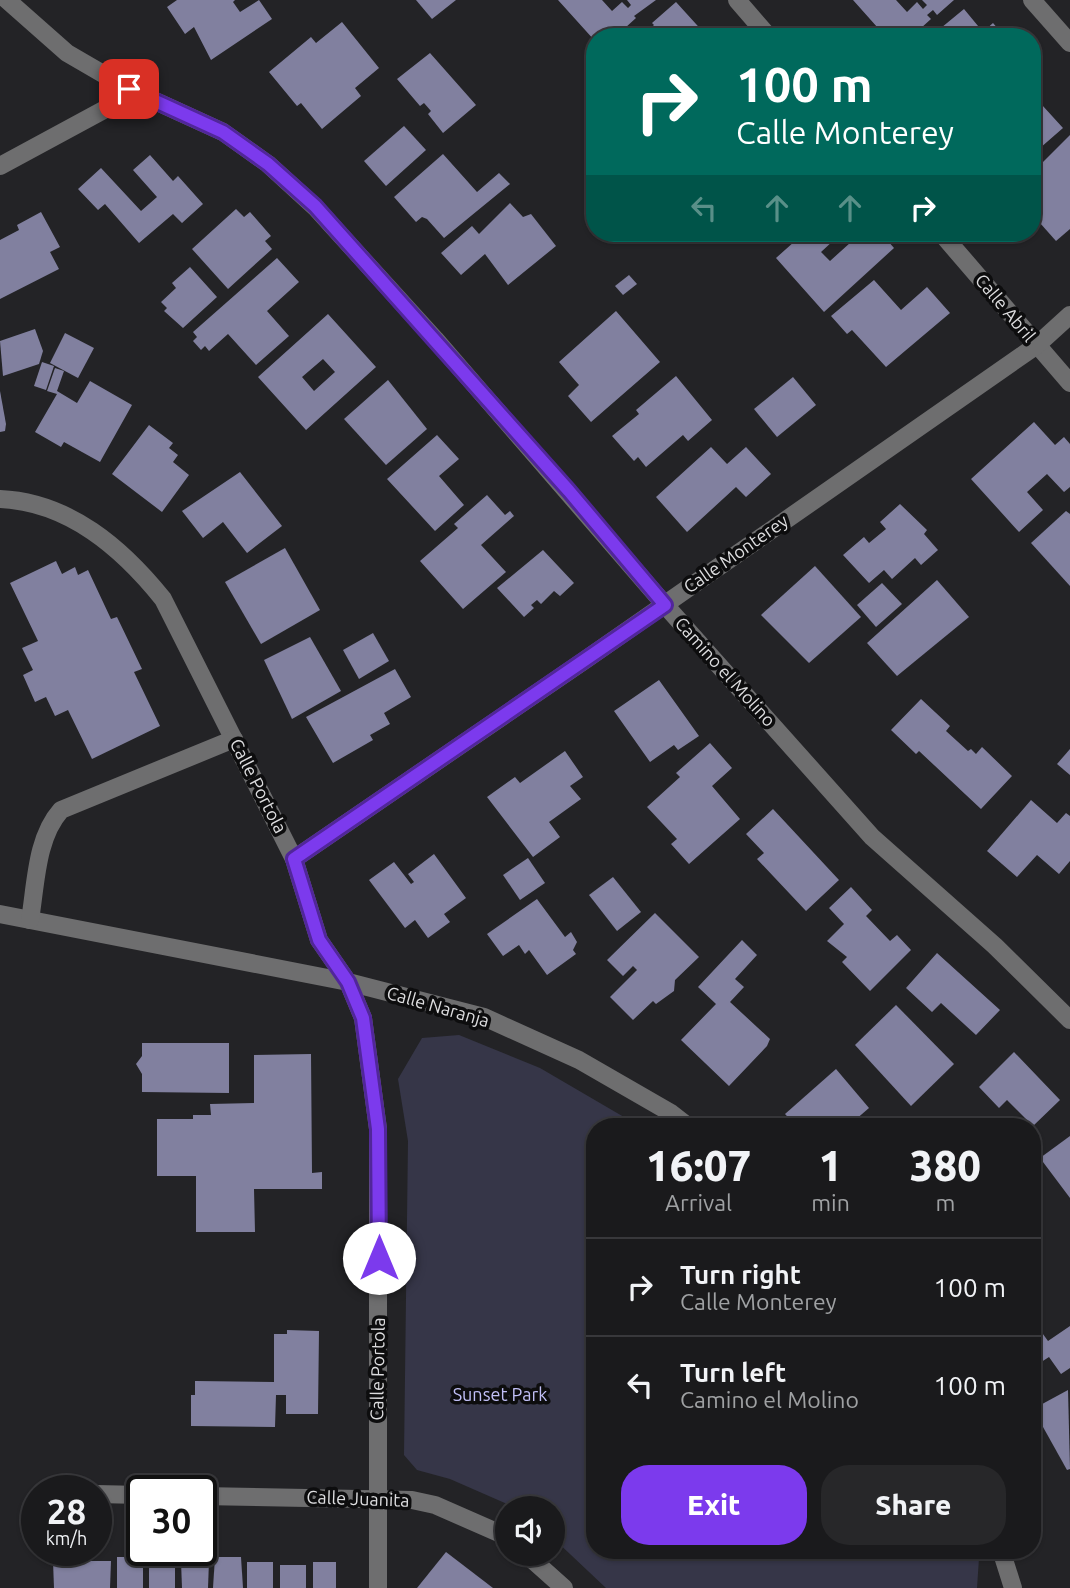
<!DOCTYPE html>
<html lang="en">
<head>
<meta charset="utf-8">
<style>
	body { margin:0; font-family:Ubuntu,sans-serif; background:#272729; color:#f1f3f6; height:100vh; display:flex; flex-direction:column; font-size:26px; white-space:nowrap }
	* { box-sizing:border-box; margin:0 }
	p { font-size:23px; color:#9fa1a3 }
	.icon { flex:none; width:38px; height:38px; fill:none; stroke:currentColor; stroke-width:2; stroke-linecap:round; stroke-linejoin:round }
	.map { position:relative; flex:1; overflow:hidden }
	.details { position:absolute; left:586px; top:1118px; width:455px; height:441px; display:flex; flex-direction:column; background:#1a1a1c; border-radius:28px; box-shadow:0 2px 5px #0004,0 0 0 2px #38383b }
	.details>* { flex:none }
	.guide { position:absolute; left:586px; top:28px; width:455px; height:214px; border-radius:28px; box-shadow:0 2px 5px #0004,0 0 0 2px #38383b; background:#00695c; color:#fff; overflow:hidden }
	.buttons { position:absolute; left:495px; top:1496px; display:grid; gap:14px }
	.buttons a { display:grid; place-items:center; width:70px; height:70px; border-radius:50%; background:#1a1a1c; box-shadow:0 2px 5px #0004,0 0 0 2px #38383b; font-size:35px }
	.speed { position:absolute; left:21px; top:1475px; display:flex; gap:14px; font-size:35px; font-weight:700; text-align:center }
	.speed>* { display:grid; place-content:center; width:91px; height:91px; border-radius:50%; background:#1a1a1c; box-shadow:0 2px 5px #0004,0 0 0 2px #38383b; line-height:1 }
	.speed small { font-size:18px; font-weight:400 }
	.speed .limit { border:4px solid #111; border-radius:10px; background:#fff; color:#111 }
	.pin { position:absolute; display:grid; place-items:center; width:60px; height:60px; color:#fff; margin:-30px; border-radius:14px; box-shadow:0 4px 10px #0006 }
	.me { position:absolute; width:77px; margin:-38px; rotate:0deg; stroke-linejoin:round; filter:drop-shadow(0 0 5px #0008) }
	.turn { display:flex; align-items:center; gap:24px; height:147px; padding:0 35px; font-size:32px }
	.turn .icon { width:91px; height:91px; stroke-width:2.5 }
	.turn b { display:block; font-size:49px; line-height:60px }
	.lanes { display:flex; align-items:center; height:66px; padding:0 35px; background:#0003; justify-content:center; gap:35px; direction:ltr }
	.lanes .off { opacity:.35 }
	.eta { display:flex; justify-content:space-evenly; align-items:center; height:119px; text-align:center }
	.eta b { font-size:42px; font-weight:800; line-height:49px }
	.cta { display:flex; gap:14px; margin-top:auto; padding:14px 35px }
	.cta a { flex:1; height:80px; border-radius:28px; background:#7c3aed; color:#fff; font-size:28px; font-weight:800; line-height:80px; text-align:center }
	.cta a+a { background:#272729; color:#f1f3f6 }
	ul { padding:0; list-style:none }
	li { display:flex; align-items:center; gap:21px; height:98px; padding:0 35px; border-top:2px solid #38383b }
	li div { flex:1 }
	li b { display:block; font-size:26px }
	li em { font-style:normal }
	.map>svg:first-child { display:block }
	.green { fill:#363648 }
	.building { fill:#81809f; fill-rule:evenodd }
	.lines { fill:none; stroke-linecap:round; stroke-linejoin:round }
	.minor { stroke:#6e6e6f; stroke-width:18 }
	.route-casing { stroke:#51269a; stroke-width:18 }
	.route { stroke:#7c3aed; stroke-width:12 }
	.labels { text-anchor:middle; stroke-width:7; stroke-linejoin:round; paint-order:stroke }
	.street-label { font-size:18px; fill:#dddddf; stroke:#0d0d0e }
	.park-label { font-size:18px; fill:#c1bff6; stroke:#0d0d0e }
</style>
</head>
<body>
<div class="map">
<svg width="1070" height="1588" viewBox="0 0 1070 1588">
	<rect width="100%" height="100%" fill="#232326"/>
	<!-- green -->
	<polygon class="green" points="459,1035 540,1068 641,1127 595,1127 595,1550 976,1551 979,1558 977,1588 606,1588 553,1538 553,1508 516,1508 450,1479 417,1470 404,1455 408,1141 398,1079 422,1038"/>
	<!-- building -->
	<g class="building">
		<polygon points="177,0 235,0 233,2 240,12 259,0 272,19 211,60 194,27 185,34 167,7"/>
		<polygon points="416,0 456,0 432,19"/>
		<polygon points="558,0 602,0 612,11 622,2 628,8 631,5 627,0 656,0 634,16 636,18 615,37 595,37 595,41"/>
		<polygon points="853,0 896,0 907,12 917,2 923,9 927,5 922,0 954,0 937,15 933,10 927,15 931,19 911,37 886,37"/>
		<polygon points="676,2 706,35 641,37 654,25 652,23"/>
		<polygon points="964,9 983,32 993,23 1005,37 930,37"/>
		<polygon points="342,22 379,68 355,88 361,96 322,129 301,103 297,106 269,72 311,37 316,43"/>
		<polygon points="430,53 476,105 443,133 428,114 431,111 424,103 420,106 397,79"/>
		<polygon points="1032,94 1063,128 1032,155 1032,108 1037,104"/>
		<polygon points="404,126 426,150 386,186 364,161"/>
		<polygon points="1070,135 1070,229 1056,241 1032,214 1032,173"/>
		<polygon points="443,154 477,192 499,173 510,184 444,238 427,219 422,217 416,222 394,197"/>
		<polygon points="150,155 173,181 178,176 203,204 182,223 173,214 139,243 105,204 98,210 78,189 101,168 141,211 157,197 133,170"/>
		<polygon points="510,203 523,217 531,214 556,246 508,285 485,254 461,275 441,253 472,226 479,234"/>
		<polygon points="236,209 244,217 250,212 271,236 265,241 272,249 228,289 192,249"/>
		<polygon points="41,212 60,247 50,252 59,269 0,299 0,240 19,230 17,225"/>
		<polygon points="757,233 787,233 777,242 774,239 765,243"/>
		<polygon points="804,233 827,233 834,240 821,252 830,261 861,233 881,233 894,248 824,312 776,258"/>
		<polygon points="277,258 299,282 267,311 289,336 256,365 228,334 209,351 205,346 201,350 193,341 197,337 193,332"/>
		<polygon points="190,267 217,297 183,328 164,311 167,308 161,302 176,288 172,283"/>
		<polygon points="629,275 637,284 623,295 615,286"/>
		<polygon points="874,280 901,310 927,287 950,313 886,367 852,330 847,334 831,316"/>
		<polygon points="616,311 660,362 591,422 568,396 579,385 559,362"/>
		<path d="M328 314 376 367 306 430 258 377ZM323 359 335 372 314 391 302 377Z"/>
		<polygon points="35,329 43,351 39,364 3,376 0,341"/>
		<polygon points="65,333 94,348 78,378 50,363"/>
		<polygon points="42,362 54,366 46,390 34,386"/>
		<polygon points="55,368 64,371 57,391 77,403 90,381 132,405 100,462 64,442 61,447 35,432 57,394 47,391"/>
		<polygon points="676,376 712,420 688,441 683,435 646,467 638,457 634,461 612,436 639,414 636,410"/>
		<polygon points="793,377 816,405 777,437 754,409"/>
		<polygon points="388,380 427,429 386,465 344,419"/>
		<polygon points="0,391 6,424 5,431 0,432"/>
		<polygon points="1034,422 1055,445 1064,437 1070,444 1070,487 1064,492 1047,474 1027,492 1043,510 1019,532 971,479"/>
		<polygon points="149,425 173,443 169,448 178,455 173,462 189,475 162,512 112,474"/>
		<polygon points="437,435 459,459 439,476 464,505 435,531 387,479"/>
		<polygon points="711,447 727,464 746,447 771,474 746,497 736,487 687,532 656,497"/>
		<polygon points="240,472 282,526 247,553 223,522 203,538 182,511"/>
		<polygon points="487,495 505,515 510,511 514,516 481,545 506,572 463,609 420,561 458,528 454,524"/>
		<polygon points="900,504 927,530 924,534 938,550 921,565 915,558 892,579 884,570 869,583 843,555 864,537 869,543 886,529 880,522"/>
		<polygon points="1066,511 1070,514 1070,586 1031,543"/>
		<polygon points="285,548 320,610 261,644 225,582"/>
		<polygon points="543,550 574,583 560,596 554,591 541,604 537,600 531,605 534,608 524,617 497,588"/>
		<polygon points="56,561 62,574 75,567 78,575 88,570 111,619 117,617 142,669 134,672 160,726 92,759 68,710 55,716 46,697 35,702 23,675 33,670 22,648 38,641 10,583"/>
		<polygon points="815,566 861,617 809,663 761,615"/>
		<polygon points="937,580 969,617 897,676 867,643"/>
		<polygon points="882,583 902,604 876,627 857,605"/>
		<polygon points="373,633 389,661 359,679 343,650"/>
		<polygon points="310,637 341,691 292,719 264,660"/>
		<polygon points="395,669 411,697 384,713 390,724 370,735 373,740 333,763 306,717"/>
		<polygon points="659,680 699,736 678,750 674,745 650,762 614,711"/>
		<polygon points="921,699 950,726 946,731 968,751 971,749 976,754 982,747 1012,776 981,809 919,751 916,754 891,730"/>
		<polygon points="710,743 732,768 712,786 740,819 689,864 671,844 677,839 647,807 680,777 676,773"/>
		<polygon points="1070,749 1070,775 1057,764"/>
		<polygon points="565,751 583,777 570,786 581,799 549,822 560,837 533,857 487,797 515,777 520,783"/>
		<polygon points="1031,800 1057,823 1066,813 1070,816 1070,861 1059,874 1037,855 1017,877 987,851"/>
		<polygon points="773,809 839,880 806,911 757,859 764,853 746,834"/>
		<polygon points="434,854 466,898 444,914 450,922 428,938 415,920 405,928 369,880 394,862 411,884 414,882 408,874"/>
		<polygon points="528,858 545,883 520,900 503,875"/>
		<polygon points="613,877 641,912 617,931 589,895"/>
		<polygon points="851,887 872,910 866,916 890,941 897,935 911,950 870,991 842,962 847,957 827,941 844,924 829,908"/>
		<polygon points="537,899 565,937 571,932 577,942 573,950 576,954 547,975 529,950 525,954 519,945 503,956 487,934"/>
		<polygon points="655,913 699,957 675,980 674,991 656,1004 653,1001 633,1020 610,997 637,970 633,966 623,976 607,960"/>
		<polygon points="742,940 757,955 735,979 744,987 730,1002 770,1039 767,1046 729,1086 681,1040 716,1004 698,987"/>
		<polygon points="937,953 1000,1010 976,1035 941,1003 932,1012 906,988"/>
		<polygon points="896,1005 954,1064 911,1106 855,1045"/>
		<polygon points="142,1043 229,1043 229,1093 142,1092 142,1074 136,1064 142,1056"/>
		<polygon points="1014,1052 1060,1100 1033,1126 1007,1100 999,1108 979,1087"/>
		<polygon points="311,1054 312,1173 322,1172 322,1189 254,1189 255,1232 196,1232 196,1176 157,1176 157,1119 193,1119 193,1115 211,1115 210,1104 254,1103 254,1055"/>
		<polygon points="836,1069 869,1108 847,1127 797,1127 785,1114"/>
		<polygon points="1070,1136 1070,1198 1040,1158"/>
		<polygon points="1032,1319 1048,1341 1070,1326 1070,1368 1061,1374 1049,1357 1032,1368"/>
		<polygon points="287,1330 319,1331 318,1414 286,1414 286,1395 276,1395 275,1427 191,1426 191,1395 195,1395 195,1381 274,1382 274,1334 287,1334"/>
		<polygon points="1068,1390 1070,1469 1067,1470 1033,1409"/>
		<polygon points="43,1550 58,1550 59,1559 43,1559"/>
		<polygon points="446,1552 493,1588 417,1588"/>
		<rect x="117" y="1557" width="26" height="31"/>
		<polygon points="215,1557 241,1557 243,1588 213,1588"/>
		<polygon points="53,1561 111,1561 110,1588 54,1588"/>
		<rect x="149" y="1561" width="26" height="27"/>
		<polygon points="181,1561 209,1561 208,1588 182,1588"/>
		<rect x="247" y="1562" width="26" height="26"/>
		<rect x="313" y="1562" width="23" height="26"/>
		<rect x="280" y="1565" width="26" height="23"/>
	</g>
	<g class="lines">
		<!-- minor -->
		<g class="minor">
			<polyline points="7,0 67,53 129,89 223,132 268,164 315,207 435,339 665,605 872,837 995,946 1070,1020"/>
			<polyline points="737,0 769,37"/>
			<polyline points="1032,0 1070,43"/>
			<polyline points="0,166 111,106 129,89"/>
			<polyline points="941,233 1070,383"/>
			<path d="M0 499C69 502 122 548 163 599L294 859 319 940 348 982 363 1018 378 1129V1588"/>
			<polyline points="294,859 585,660 1037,345 1070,315"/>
			<polyline points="0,914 348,982 484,1017 579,1060 671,1113 689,1127"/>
			<path d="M30 920C36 884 36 838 61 810L234 739"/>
			<polyline points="96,1494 142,1495"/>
			<polyline points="201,1496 412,1500 435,1505 508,1537"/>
			<polyline points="1001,1550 1013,1588"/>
			<polyline points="526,1554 564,1588"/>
		</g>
	</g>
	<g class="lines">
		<!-- route casing -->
		<g class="route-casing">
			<polyline id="route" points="129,89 223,132 268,164 315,206 569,491 665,605 294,859 319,940 348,982 363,1018 378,1129 379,1258"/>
		</g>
		<!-- route -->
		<use href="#route" class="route"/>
	</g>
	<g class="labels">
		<!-- street labels -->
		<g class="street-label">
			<text transform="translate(1005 308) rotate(50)" y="6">Calle Abril</text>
			<text transform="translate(736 554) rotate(-35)" y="6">Calle Monterey</text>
			<text transform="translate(725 672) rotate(48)" y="6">Camino el Molino</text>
			<text transform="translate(258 786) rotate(63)" y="6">Calle Portola</text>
			<text transform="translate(438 1007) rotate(16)" y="6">Calle Naranja</text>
			<text transform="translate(378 1369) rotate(-89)" y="6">Calle Portola</text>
			<text transform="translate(358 1499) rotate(2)" y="6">Calle Juanita</text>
		</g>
		<!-- park labels -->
		<g class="park-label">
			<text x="500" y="1401">Sunset Park</text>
		</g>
	</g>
</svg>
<div class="buttons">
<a><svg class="icon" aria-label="sound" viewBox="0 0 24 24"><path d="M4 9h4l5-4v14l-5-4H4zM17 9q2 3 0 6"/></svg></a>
</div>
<div class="speed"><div>28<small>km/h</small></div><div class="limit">30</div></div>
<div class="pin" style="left:129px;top:89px;background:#d93025"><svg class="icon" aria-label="arrive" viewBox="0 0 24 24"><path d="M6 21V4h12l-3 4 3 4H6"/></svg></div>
<svg class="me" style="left:379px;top:1258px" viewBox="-20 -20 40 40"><circle r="19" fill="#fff"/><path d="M0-13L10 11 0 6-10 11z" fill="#7c3aed"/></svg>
<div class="guide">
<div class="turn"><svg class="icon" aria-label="right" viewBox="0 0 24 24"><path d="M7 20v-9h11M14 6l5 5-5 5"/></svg><div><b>100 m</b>Calle Monterey</div></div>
<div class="lanes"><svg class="icon off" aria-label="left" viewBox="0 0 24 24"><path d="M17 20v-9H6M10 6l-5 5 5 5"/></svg><svg class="icon off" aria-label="ahead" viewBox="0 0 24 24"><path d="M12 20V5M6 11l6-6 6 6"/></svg><svg class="icon off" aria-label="ahead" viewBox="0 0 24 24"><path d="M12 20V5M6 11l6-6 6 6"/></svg><svg class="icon" aria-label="right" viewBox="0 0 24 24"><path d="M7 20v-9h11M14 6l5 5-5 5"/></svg></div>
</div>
<section class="details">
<div class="eta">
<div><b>16:07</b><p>Arrival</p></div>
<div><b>1</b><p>min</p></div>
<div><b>380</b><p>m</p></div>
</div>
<ul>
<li><svg class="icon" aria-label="right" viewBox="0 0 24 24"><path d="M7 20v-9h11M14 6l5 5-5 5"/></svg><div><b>Turn right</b><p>Calle Monterey</p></div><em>100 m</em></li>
<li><svg class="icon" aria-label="left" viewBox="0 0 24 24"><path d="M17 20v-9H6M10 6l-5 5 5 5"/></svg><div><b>Turn left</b><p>Camino el Molino</p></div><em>100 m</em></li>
</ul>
<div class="cta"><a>Exit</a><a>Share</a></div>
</section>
</div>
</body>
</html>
